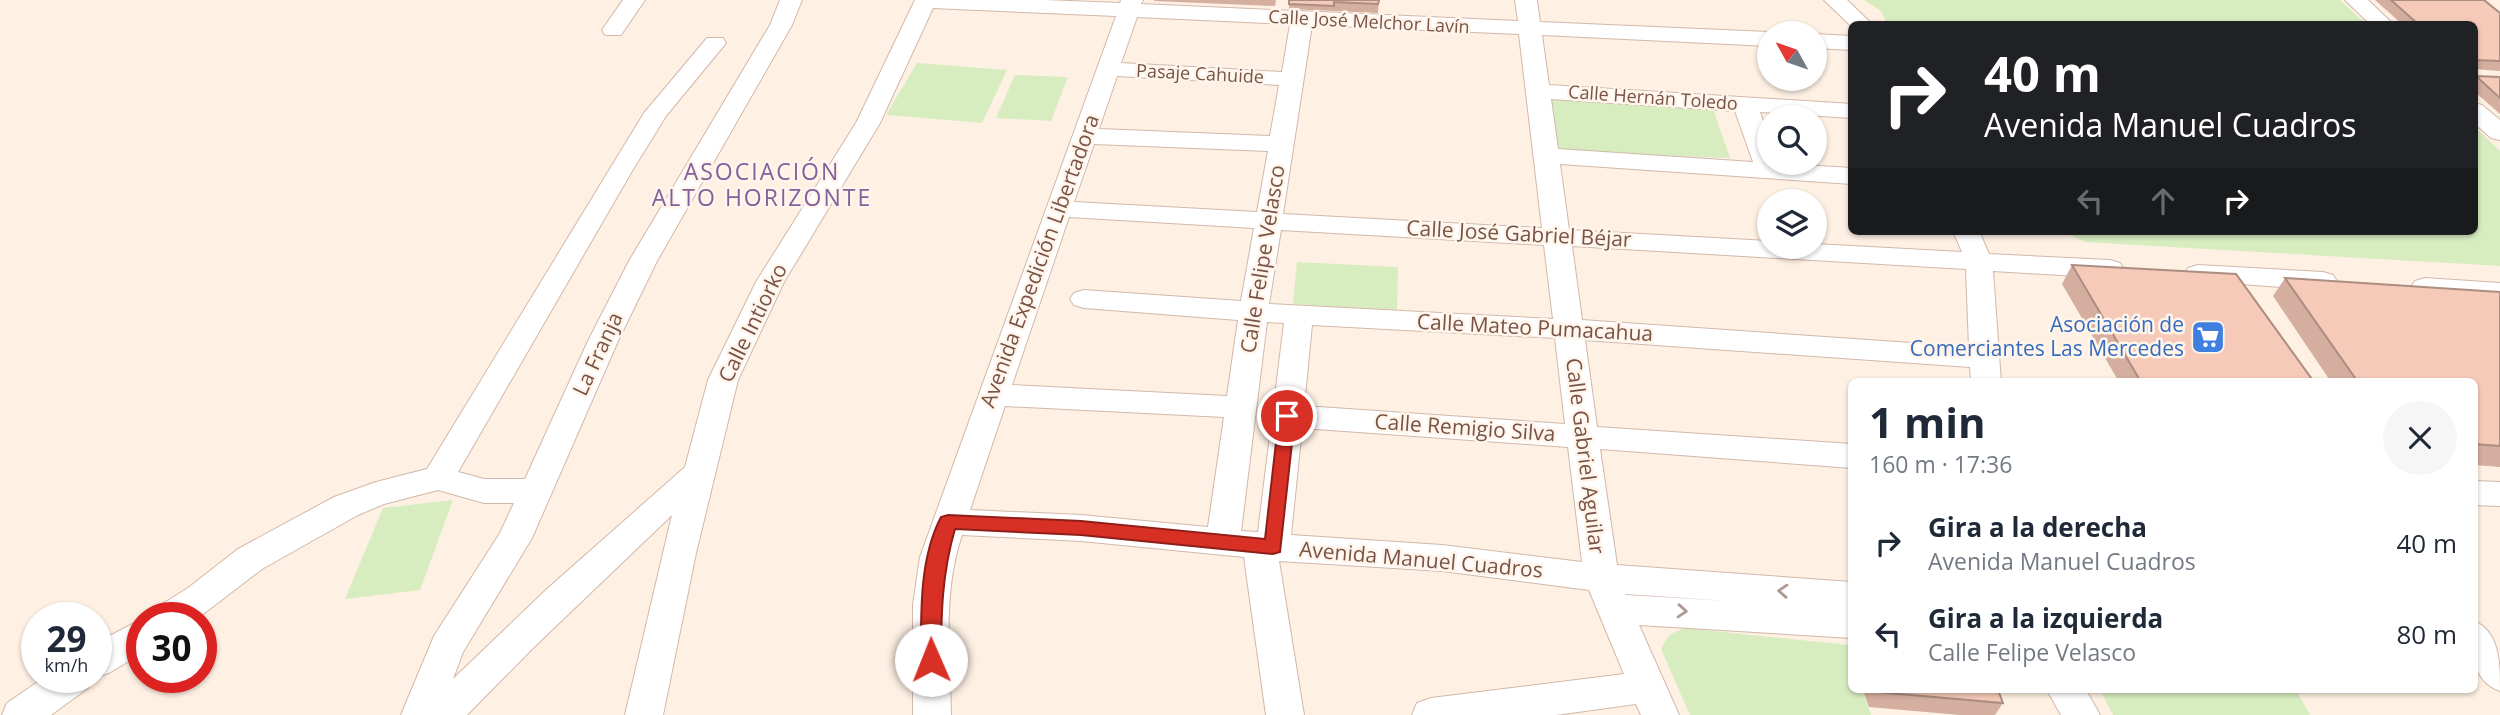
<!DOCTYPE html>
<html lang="es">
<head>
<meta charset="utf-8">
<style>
	body { margin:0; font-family:"Open Sans",sans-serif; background:#f6f6f7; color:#1f2937; height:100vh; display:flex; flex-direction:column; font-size:26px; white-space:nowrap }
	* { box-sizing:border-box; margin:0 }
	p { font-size:23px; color:#747a83 }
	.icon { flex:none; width:38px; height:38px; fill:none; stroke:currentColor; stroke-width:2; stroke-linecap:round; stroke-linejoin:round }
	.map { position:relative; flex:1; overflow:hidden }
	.drawer { position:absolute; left:1848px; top:378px; width:630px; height:315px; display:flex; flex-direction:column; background:#fff; border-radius:10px; box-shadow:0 2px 5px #0004 }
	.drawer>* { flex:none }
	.banner { position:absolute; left:1848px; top:21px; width:630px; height:214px; border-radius:10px; box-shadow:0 2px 5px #0004; background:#202124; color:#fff; overflow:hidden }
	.needle { width:46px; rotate:310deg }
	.fabs { position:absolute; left:1757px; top:21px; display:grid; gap:14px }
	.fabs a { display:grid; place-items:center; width:70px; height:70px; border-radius:50%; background:#fff; box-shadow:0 2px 5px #0004; font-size:35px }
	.speed { position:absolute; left:21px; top:602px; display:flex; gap:14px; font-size:35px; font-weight:700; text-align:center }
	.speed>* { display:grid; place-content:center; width:91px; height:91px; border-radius:50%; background:#fff; box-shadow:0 2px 5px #0004; line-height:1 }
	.speed small { font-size:18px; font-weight:400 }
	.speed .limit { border:10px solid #d22; background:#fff; color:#111 }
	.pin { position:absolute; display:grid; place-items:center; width:60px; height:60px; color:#fff; margin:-30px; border:4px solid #fff; border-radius:50%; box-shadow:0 2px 7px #0007 }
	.me { position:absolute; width:77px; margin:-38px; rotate:359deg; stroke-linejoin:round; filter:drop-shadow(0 0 5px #0008) }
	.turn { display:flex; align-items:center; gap:24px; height:147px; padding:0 21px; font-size:32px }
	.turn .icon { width:91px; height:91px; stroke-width:2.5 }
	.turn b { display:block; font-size:49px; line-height:60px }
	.lanes { display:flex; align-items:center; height:66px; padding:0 21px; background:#0003; justify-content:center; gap:35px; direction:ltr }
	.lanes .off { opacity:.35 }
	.round { display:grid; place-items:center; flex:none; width:74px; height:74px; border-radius:37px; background:#f6f6f7 }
	.summary { display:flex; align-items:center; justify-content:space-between; height:119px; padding:0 21px }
	h1 { font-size:42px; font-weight:700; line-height:52px }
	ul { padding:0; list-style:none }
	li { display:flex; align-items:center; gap:21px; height:91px; padding:0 21px }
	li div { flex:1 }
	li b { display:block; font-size:26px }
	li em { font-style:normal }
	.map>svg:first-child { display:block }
	.green { fill:#d7edc0 }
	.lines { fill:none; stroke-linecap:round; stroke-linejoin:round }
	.minor-casing { stroke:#d2b8aa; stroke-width:2 }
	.minor { fill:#fff; fill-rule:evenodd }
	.wall { fill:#d4ae9e }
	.building { fill:#f6cab8; stroke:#ac8d81; stroke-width:2 }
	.oneway { stroke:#ae9890 }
	.route { fill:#d93025; stroke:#8d1f18; stroke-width:2 }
	.labels { text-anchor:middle; stroke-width:5; stroke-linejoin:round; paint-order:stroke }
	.far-street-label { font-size:18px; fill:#785346; stroke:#fff5eb }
	.street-label { font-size:21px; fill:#785346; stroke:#fff5eb }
	.shop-label { font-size:21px; fill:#366cbe; stroke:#fff5eb; text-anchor:end }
	.neighbourhood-label { font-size:23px; letter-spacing:2px; fill:#82619c; stroke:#fff5eb }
</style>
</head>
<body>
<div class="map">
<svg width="2500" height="715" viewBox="0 0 2500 715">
	<rect width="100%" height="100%" fill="#fef0e3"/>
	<!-- green -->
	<g class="green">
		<polygon points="1864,0 2340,0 2366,24 1887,24 1881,11"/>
		<polygon points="917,63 1007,70 982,123 886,115"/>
		<polygon points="1015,75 1068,77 1051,121 996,118"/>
		<polygon points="1551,99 1712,106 1730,158 1558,151"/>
		<polygon points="2475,127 2500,151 2500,266 2085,242 2061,231 2474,231"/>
		<polygon points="1297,262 1398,267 1397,310 1293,304"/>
		<polygon points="453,500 420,590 345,599 383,508"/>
		<polygon points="1684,628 1849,645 1852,690 1863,690 1871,715 1690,715 1661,649 1669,635"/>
		<polygon points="2100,690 2296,690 2310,715 2113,715"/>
	</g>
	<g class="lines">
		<!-- minor casing -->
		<g class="minor-casing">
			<g id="minor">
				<polygon points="623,0 645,0 621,35 605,35 602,30"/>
				<path d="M780 0H802L792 25 657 261 618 341 532 538 463 652 453 679 547 589 685 467 708 380 756 282 856 123 915 0H1045L1120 3 1121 0H1143L1141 4 1518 21 1515 0H1537L1540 22 1769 32 1772 33H1769V46L1542 35 1549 85 1852 104V118L1760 112 1769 139V163L1852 168V184L1560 164 1569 230 1769 241V247H1815V244L1962 252 1953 231H1979L1989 254 2110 260 2120 263 2124 269 2120 275 2110 278 1993 271 2001 382H1971L1970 367 1585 340 1597 427 1852 444V468L1600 449 1617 565 1852 582V638L1639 625 1679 715H1641L1636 704 1556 715H1412L1417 703 1431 698 1624 674 1589 590 1442 571 1279 561 1304 715H1266L1244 557 1081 541 962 535C942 593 950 656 951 715H913V605L920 557 1116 16 933 8 880 123 784 282 738 380 696 553 663 715H625L672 515 533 648 467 715H401L434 636 500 533 514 503H484L438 490 384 504 358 515 262 569 198 618H151L156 608 188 588 238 549 334 497 376 482 427 469 644 113 707 38H723L726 43 666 116 632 171 458 472 484 479H525L588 341 629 261 770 25ZM1137 17 1290 24 1282 72 1121 63ZM1312 25 1519 34 1542 228 1283 214ZM1117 76 1279 85 1270 136 1099 129ZM1551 99 1735 111 1753 162 1558 149ZM1094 144 1268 151 1257 212 1074 202ZM1069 217 1254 228 1241 301 1084 290 1074 293 1070 299 1074 305 1084 308 1238 320 1227 396 1012 385ZM1281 230 1544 245 1553 319 1269 304ZM1572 246 1966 269 1969 347 1582 320ZM1267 322 1284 323 1258 532 1241 531ZM1312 325 1555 338 1565 424 1304 406ZM1005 406 1224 417 1208 527 1081 515 970 510ZM1302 428 1568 447 1582 562 1442 545 1291 535ZM1625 594 1729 601 1626 595Z"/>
				<polygon points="1824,0 1847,0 1872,24 1852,24 1852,27"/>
				<polygon points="2345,0 2368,0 2393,24 2370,24"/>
				<polygon points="1815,34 1852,36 1852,50 1815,48"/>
				<polygon points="2474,103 2482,105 2500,120 2500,140 2491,138 2474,123"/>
				<polygon points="2198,265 2323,272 2333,275 2337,281 2333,287 2323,290 2188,280 2184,274 2188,268"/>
				<polygon points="2425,278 2500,283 2500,301 2415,293 2411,287 2415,281"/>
				<polygon points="2474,481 2500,482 2500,506 2474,505"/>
				<polygon points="142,619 142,653 109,673 96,677 95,677 96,643"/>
				<path d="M2474 621C2500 632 2500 663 2500 691 2469 680 2474 649 2474 621Z"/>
				<polygon points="45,677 94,677 88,688 51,715 2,715 7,703"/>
				<polygon points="2047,690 2086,690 2100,715 2061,715"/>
			</g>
		</g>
		<!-- minor -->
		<use href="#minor" class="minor"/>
	</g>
	<!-- wall -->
	<g class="wall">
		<polygon points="1154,0 1276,0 1275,6 1154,1"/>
		<polygon points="1289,0 1379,0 1378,13 1289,9"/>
		<polygon points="2375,0 2484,0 2500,13 2500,71 2474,69 2474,24 2402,24"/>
		<polygon points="2476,76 2500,77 2500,114 2474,91 2474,78"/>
		<polygon points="2072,265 2314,382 2119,382 2062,284"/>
		<polygon points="2285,278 2500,292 2500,467 2474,465 2474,382 2331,382 2273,296"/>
		<polygon points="1863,690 1998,690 2003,703 1995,715 1960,715 1869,707"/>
	</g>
	<!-- building -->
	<g class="building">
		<polygon points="1289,0 1334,0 1334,6 1289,4"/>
		<polygon points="1334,0 1379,0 1378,4 1334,2"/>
		<polygon points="2391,0 2484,0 2500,13 2500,61 2474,60 2474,24 2418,24"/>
		<polygon points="2476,76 2500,77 2500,98"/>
		<polygon points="2072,265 2236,274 2314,382 2141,382"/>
		<polygon points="2285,278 2500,292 2500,446 2474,444 2474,382 2358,382"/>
		<polygon points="1876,690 1998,690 2003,703 1877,692"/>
	</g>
	<!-- one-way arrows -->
	<defs><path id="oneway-chevron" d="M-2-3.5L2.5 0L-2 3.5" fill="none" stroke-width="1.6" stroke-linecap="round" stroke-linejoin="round" transform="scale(1.75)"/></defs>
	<g class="oneway">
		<use href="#oneway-chevron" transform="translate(1783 591) rotate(-176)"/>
		<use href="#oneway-chevron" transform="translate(1682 611) rotate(4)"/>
	</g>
	<!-- route -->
	<path class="route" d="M1287 410 1295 416 1280 552 1273 554 1081 535 955 529C942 573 941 615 941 660L938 666 931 669 924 666 921 660C921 614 919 559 941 517L948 515 1081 521 1265 539 1279 416Z"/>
	<!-- icons -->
	<defs>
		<g id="supermarket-square" transform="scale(1.75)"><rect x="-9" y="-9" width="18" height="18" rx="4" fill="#3f7fe0" stroke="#fff5eb"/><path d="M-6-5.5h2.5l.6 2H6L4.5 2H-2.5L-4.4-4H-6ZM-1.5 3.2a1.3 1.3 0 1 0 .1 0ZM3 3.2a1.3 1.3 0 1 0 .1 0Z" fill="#fff"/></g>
	</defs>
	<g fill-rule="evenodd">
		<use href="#supermarket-square" x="2208" y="337"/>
	</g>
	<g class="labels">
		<!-- far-street labels -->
		<g class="far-street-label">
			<text transform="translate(1369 22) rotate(3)" y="6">Calle José Melchor Lavín</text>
			<text transform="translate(1200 74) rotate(3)" y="6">Pasaje Cahuide</text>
			<text transform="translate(1653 98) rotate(4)" y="6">Calle Hernán Toledo</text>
		</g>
		<!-- street labels -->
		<g class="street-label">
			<text transform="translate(1519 234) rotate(3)" y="7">Calle José Gabriel Béjar</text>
			<text transform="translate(1263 259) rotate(-81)" y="7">Calle Felipe Velasco</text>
			<text transform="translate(1040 261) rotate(-70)" y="7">Avenida Expedición Libertadora</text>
			<text transform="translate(753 323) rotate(-64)" y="7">Calle Intiorko</text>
			<text transform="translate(1535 328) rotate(3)" y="7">Calle Mateo Pumacahua</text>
			<text transform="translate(598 354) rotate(-65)" y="7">La Franja</text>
			<text transform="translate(1465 428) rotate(4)" y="7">Calle Remigio Silva</text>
			<text transform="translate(1585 456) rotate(83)" y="7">Calle Gabriel Aguilar</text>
			<text transform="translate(1421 560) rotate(5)" y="7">Avenida Manuel Cuadros</text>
		</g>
		<!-- shop labels -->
		<g class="shop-label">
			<text x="2184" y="332">Asociación de<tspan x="2184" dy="24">Comerciantes Las Mercedes</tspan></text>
		</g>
		<!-- neighbourhood labels -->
		<g class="neighbourhood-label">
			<text x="762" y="180">ASOCIACIÓN<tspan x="762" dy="26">ALTO HORIZONTE</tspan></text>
		</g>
	</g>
</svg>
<div class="fabs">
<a><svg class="needle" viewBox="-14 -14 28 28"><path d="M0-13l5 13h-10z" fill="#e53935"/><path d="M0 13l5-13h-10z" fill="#747a83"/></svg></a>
<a><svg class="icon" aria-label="search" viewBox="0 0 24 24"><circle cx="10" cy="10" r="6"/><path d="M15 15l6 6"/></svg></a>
<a><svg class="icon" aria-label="layers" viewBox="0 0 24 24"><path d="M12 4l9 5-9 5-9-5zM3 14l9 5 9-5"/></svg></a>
</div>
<div class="speed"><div>29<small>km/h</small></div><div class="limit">30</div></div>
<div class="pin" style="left:1287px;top:416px;background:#d93025"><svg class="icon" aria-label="arrive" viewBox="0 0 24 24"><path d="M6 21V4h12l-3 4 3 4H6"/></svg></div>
<svg class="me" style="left:931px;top:660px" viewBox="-20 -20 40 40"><circle r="19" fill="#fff"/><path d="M0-13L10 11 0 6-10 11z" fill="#d93025"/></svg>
<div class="banner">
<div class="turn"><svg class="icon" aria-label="right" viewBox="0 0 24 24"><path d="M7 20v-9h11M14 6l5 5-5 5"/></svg><div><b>40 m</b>Avenida Manuel Cuadros</div></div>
<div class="lanes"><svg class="icon off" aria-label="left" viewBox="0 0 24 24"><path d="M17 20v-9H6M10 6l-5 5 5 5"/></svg><svg class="icon off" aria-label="ahead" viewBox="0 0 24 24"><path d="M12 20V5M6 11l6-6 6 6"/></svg><svg class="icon" aria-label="right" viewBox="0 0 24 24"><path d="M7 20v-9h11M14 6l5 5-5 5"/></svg></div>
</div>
<section class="drawer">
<div class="summary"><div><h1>1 min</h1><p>160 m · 17:36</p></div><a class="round"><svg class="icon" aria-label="close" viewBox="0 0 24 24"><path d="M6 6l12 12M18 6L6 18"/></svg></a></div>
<ul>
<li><svg class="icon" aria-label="right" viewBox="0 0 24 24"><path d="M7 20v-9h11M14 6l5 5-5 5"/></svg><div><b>Gira a la derecha</b><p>Avenida Manuel Cuadros</p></div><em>40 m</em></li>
<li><svg class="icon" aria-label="left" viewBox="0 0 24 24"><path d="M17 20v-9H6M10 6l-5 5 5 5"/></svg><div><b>Gira a la izquierda</b><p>Calle Felipe Velasco</p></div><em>80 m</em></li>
</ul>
</section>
</div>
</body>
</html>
